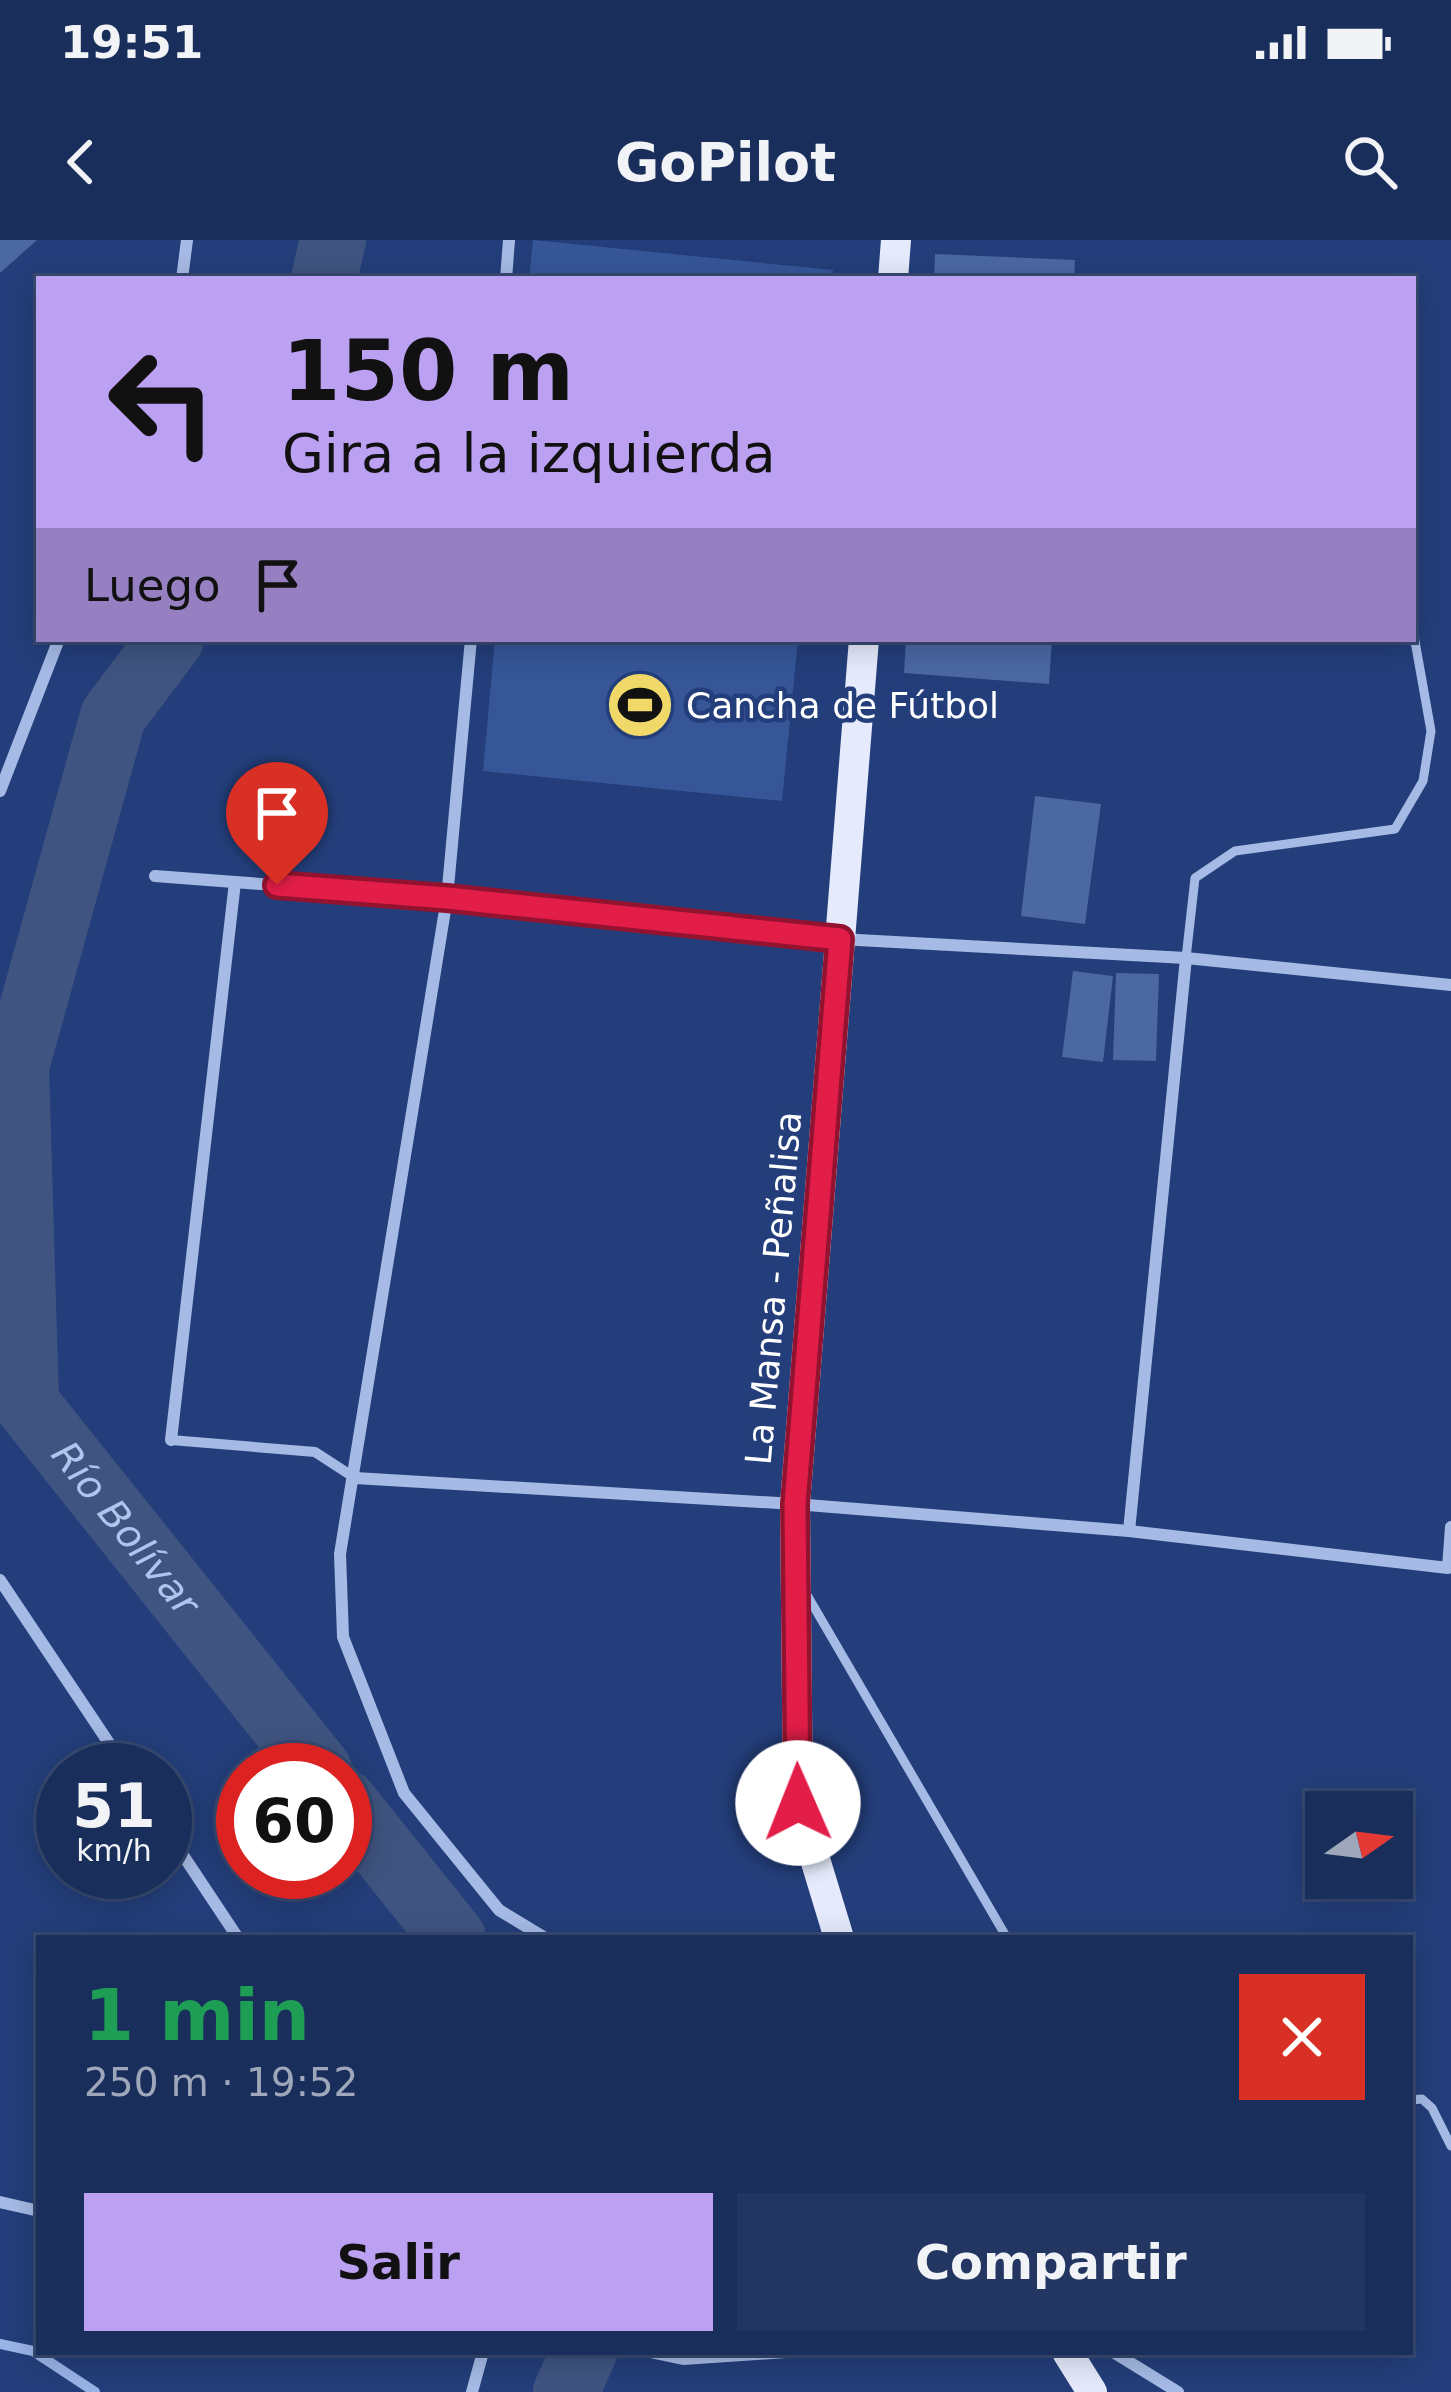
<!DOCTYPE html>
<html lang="es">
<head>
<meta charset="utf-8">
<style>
	body { margin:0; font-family:"DejaVu Sans",sans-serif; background:#233662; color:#f1f3f6; height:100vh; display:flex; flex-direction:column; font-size:45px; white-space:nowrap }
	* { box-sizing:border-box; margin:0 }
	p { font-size:39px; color:#9fa8bb }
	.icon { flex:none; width:66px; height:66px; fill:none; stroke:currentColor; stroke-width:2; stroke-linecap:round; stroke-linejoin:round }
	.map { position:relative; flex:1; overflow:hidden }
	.details { position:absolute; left:36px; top:1695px; width:1377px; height:420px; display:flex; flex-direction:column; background:#1a2e5c; border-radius:0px; box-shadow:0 6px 30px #0003,0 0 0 3px #384a72 }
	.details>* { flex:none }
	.banner { position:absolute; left:36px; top:36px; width:1380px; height:366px; border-radius:0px; box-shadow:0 6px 30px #0003,0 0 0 3px #384a72; background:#bca0f2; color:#111; overflow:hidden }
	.needle { width:78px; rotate:76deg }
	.tools { position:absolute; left:1305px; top:1551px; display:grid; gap:24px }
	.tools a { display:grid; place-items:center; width:108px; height:108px; border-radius:0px; background:#1a2e5c; box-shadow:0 6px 30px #0003,0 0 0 3px #384a72; font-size:60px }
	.speed { position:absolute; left:36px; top:1503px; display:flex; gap:24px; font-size:60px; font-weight:700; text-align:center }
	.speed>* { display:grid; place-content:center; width:156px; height:156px; border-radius:50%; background:#1a2e5c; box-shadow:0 6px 30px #0003,0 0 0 3px #384a72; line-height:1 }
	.speed small { font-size:30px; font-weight:400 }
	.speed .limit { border:18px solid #d22; background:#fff; color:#111 }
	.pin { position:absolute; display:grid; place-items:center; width:102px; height:102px; color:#fff; margin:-123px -51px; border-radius:50% 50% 50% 0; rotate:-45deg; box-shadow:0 0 12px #0007 }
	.pin .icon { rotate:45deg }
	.me { position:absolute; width:132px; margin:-66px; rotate:359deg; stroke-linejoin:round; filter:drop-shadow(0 0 9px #0008) }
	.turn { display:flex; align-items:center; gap:42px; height:252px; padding:0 48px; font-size:54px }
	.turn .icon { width:156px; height:156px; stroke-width:2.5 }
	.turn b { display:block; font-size:84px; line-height:102px }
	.then { display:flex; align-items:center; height:114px; padding:0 48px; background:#0003; gap:24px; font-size:45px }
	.round { display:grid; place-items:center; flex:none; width:126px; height:126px; border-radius:0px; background:#233662 }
	.head { display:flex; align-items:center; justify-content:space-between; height:204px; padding:0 48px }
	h1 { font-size:72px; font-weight:700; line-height:90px; color:#1e9e55 }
	.action { display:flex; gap:24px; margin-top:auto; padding:24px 48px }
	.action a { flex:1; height:138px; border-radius:0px; background:#bca0f2; color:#111; font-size:48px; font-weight:700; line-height:138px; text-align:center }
	.action a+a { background:#233662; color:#f1f3f6 }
	.status { display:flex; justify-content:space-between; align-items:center; height:84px; padding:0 60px; background:#1a2e5c; direction:ltr }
	.status svg { height:33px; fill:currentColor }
	header { display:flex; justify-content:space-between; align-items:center; height:156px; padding:0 48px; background:#1a2e5c; font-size:54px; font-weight:700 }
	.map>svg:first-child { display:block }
	.green { fill:#365698 }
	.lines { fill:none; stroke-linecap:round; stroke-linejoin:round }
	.stream { stroke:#99b3e6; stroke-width:10 }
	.river { stroke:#3f5480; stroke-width:66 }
	.building { fill:#4b68a3 }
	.service { stroke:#a5bae5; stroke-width:9 }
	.pedestrian { stroke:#a5bae5; stroke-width:10 }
	.minor { stroke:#a5bae5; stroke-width:12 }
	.primary { stroke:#e5ebfc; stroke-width:30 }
	.route-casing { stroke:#92132f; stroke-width:30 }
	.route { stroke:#e11d48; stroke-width:21 }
	.labels { text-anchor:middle; stroke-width:9; stroke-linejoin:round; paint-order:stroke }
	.poi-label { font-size:36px; fill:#fff; stroke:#233e7a; text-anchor:start }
	.street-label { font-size:36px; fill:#fff; stroke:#233e7a }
	.water-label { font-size:39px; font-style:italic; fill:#b0c4ed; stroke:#233e7a }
</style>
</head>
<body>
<div class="status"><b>19:51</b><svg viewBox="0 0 49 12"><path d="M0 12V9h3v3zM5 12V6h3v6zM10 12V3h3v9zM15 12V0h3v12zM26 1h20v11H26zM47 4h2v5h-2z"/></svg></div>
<header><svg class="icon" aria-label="back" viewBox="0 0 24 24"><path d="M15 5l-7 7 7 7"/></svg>GoPilot<svg class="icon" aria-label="search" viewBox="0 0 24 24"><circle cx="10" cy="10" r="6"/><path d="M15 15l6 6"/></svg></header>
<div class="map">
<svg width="1451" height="2152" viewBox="0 0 1451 2152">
	<rect width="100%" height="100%" fill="#233e7a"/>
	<!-- green -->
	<g class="green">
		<polygon points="533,0 833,30 832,39 529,39"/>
		<polygon points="495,399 798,399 782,561 483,531"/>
	</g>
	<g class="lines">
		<!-- stream -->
		<polyline class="stream" points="0,2104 33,2111 95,2152"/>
		<!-- river -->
		<g class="river">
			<polyline points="324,39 333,0"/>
			<path id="s1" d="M171 399 113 476 16 827 26 1163 319 1530"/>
			<polyline points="345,1563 453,1698"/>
			<polyline points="566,2152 584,2112"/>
		</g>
	</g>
	<!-- building -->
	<g class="building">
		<polygon points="0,0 37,0 0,33"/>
		<polygon points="935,14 1075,20 1074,39 934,39"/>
		<polygon points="906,399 1052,399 1049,444 904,433"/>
		<polygon points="1035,556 1101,564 1085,684 1021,676"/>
		<polygon points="1073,731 1113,736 1103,822 1062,817"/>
		<polygon points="1116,733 1159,734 1156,821 1113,820"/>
	</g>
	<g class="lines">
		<!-- service -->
		<g class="service">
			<polyline points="1186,718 1195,638 1235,611 1395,589 1423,541 1431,491 1413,390"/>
			<polyline points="807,1355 1007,1698"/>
			<polyline points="1410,1860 1422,1859 1432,1868 1451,1906"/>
		</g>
		<!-- pedestrian -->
		<polyline class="pedestrian" points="171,1200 315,1212 355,1238"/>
		<!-- minor -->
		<g class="minor">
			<polyline points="182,39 187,0"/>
			<polyline points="506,39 509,0"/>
			<polyline points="471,399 447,658 340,1314 343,1397 404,1553 499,1670 545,1698"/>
			<polyline points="0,551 59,399"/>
			<polyline points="155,636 447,658 840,699 1186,718 1451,745"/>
			<polyline points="171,1200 235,642"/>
			<polyline points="355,1238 795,1264 1129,1291 1448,1328 1451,1287"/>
			<polyline points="1129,1291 1186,718"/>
			<polyline points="0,1340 127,1530"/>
			<polyline points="165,1588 238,1698"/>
			<polyline points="0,1962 39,1971"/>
			<polyline points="650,2112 683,2119 786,2112"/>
			<polyline points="1113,2112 1178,2152"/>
			<polyline points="472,2152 483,2112"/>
		</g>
		<!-- primary -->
		<g class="primary">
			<polyline points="893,39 896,0"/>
			<polyline points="839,1698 798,1563 795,1264 864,399"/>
			<polyline points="1067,2112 1092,2152"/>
		</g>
	</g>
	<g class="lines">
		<!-- route casing -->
		<g class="route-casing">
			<polyline id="route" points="277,645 447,658 840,699 795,1264 798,1563"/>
		</g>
		<!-- route -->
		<use href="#route" class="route"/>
	</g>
	<!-- icons -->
	<defs>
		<g id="stadium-disc" transform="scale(3.45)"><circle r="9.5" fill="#f0d968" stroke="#233e7a"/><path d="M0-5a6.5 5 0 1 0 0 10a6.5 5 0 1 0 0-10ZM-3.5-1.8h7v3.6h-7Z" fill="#111"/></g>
	</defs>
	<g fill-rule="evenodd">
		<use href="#stadium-disc" x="640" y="465"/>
	</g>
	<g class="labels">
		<!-- poi labels -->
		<g class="poi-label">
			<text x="686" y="478">Cancha de Fútbol</text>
		</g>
		<!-- street labels -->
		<g class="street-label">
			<text transform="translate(773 1048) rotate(-85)" y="13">La Mansa - Peñalisa</text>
		</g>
		<!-- water labels -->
		<g class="water-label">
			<text dy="14" stroke="none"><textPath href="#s1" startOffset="957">Río Bolívar</textPath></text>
		</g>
	</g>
</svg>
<div class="tools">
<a><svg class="needle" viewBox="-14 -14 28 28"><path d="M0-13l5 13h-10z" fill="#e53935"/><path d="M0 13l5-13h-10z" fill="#9fa8bb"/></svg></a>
</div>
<div class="speed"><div>51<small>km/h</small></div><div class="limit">60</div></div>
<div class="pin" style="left:277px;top:645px;background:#d93025"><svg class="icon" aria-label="arrive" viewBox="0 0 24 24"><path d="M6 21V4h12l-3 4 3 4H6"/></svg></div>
<svg class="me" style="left:798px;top:1563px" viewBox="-20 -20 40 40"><circle r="19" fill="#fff"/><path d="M0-13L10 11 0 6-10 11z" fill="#e11d48"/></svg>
<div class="banner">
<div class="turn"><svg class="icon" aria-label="left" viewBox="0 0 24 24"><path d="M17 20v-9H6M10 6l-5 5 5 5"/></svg><div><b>150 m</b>Gira a la izquierda</div></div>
<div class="then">Luego<svg class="icon" aria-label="arrive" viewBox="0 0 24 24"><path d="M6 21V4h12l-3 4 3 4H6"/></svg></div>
</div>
<section class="details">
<div class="head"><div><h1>1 min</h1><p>250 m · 19:52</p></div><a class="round" style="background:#d93025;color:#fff"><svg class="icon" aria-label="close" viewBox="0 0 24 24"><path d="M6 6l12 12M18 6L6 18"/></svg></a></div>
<div class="action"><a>Salir</a><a>Compartir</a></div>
</section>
</div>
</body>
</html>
